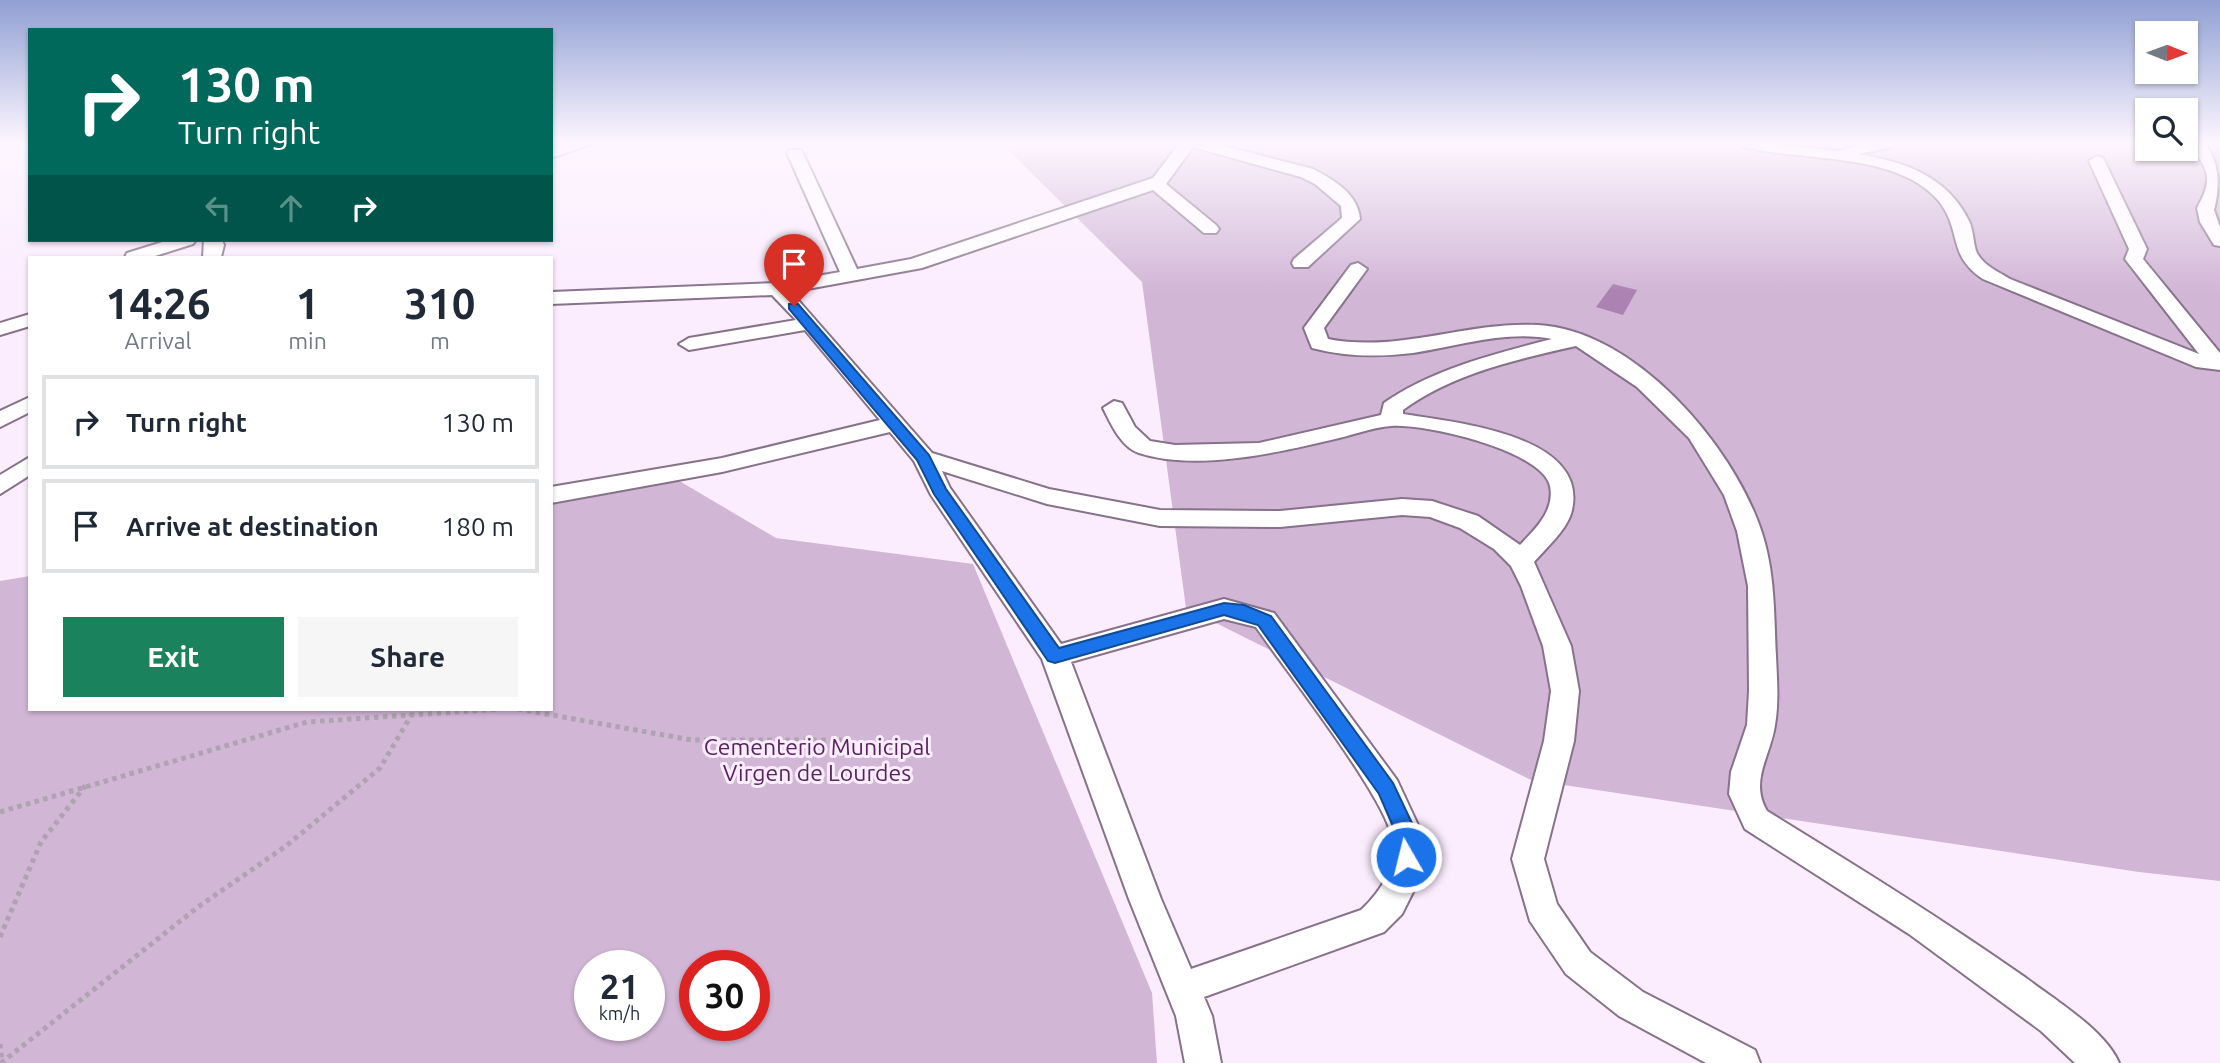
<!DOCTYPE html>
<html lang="en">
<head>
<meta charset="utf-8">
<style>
	body { margin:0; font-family:Ubuntu,sans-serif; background:#f6f6f7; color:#1f2937; height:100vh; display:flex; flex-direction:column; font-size:26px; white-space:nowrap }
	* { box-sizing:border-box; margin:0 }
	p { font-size:23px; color:#747a83 }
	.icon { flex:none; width:38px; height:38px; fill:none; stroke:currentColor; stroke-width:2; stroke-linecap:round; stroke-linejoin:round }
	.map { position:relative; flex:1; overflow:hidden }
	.sheet { position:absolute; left:28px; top:256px; width:525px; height:455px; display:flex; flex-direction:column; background:#fff; border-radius:0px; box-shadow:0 2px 5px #0004 }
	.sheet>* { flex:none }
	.guide { position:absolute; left:28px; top:28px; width:525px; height:214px; border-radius:0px; box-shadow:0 2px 5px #0004; background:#00695c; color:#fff; overflow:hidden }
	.needle { width:46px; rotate:91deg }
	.buttons { position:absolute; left:2135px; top:21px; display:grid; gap:14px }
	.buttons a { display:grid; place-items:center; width:63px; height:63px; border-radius:0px; background:#fff; box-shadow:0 2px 5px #0004; font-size:35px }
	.speed { position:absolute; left:574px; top:950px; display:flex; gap:14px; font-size:35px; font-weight:700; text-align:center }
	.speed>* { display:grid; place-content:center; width:91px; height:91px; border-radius:50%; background:#fff; box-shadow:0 2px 5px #0004; line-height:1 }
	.speed small { font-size:18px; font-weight:400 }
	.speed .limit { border:10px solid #d22; background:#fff; color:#111 }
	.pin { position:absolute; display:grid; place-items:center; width:60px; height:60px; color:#fff; margin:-72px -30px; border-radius:50% 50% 50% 0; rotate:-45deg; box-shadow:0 0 7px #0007 }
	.pin .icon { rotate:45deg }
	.me { position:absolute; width:77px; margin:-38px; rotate:352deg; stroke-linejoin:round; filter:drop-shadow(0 0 5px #0008) }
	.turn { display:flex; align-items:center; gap:24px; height:147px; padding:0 35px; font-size:32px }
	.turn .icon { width:91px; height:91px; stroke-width:2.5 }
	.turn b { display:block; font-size:49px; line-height:60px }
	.lanes { display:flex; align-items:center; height:66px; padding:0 35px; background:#0003; justify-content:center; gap:35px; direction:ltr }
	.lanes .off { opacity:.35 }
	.eta { display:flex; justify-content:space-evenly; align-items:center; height:119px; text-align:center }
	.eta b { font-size:42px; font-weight:700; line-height:49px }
	.cta { display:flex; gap:14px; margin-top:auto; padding:14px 35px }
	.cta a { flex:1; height:80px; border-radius:0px; background:#1a825d; color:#fff; font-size:28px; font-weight:700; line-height:80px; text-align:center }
	.cta a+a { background:#f6f6f7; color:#1f2937 }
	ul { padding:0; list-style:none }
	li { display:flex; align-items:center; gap:21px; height:94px; margin:0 14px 10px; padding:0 21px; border:4px solid #e0e1e3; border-radius:0px }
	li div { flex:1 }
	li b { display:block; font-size:26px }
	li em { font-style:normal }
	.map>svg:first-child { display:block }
	.green { fill:#d1b6d6; fill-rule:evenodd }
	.water { fill:#ac82b3 }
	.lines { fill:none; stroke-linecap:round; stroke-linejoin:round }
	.minor-casing { stroke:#87718b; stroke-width:4 }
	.path { stroke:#afa2b1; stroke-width:5; stroke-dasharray:4.5 4.5; stroke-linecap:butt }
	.minor { fill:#fff; fill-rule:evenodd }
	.route { fill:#1a73e8; stroke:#114b97; stroke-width:2 }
	.labels { text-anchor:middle; stroke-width:6; stroke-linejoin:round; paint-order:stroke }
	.near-park-label { font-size:23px; fill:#57235f; stroke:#fbecfe }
</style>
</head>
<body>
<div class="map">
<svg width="2220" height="1063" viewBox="0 0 2220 1063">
	<rect width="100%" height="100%" fill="#fbecfe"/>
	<!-- green -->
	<g class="green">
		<polygon points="1002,144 2147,144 2147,149 2186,149 2186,144 2220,144 2220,881 2139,872 1531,780 1186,608 1142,282"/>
		<path d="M659 469 776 538 973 564 1152 993 1157 1063H0V581L30 576V709H551V491ZM590 966H649V1026H590ZM695 966H754V1026H695Z"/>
	</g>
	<!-- water -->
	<polygon class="water" points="1613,284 1637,290 1623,315 1596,307"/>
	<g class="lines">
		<!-- minor casing -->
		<g class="minor-casing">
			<g id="minor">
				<polygon points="567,144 591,144 551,158 551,148"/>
				<path d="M1179 144H1216L1313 169C1334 180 1358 194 1360 219L1308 267H1294L1292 263 1294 259 1342 218 1341 206 1315 184 1301 177 1193 147 1166 184 1216 225 1219 229 1216 233H1204L1153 190 922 268 791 292 932 453 1049 489 1160 510 1280 511 1402 499 1432 501 1478 516 1520 545C1535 529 1555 511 1550 486 1542 450 1423 423 1391 426 1374 427 1356 434 1339 438 1281 452 1197 472 1139 453 1121 447 1111 424 1103 408L1114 401 1122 403 1135 427 1150 441 1175 445 1259 443 1381 415 1384 403C1433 369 1494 354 1552 339 1506 330 1459 346 1413 353 1378 357 1346 357 1312 348L1304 328 1351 265 1358 263 1367 269 1324 328 1328 339C1399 353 1467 321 1538 325 1634 330 1732 444 1761 530 1775 571 1774 613 1776 656 1777 679 1779 702 1775 725 1771 755 1749 781 1767 811 1855 865 1942 919 2026 978 2054 999 2106 1031 2119 1063H2075L2041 1031 1909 934 1745 829 1729 794 1731 772 1747 725 1749 691 1748 586 1737 531 1724 495 1689 438 1637 387 1576 346C1518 359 1452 374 1403 410V414C1452 422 1589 434 1572 510 1568 529 1547 547 1534 562L1571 646 1579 691 1574 741 1544 859 1557 904 1590 952 1643 992 1755 1050 1760 1063H1706L1619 1016 1566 974 1530 921 1512 859 1544 741 1551 691 1543 646 1521 586 1511 566 1494 549 1460 528 1430 517 1402 515 1280 527 1160 526 1047 504 942 471 950 488 1061 644 1224 599 1274 613 1397 780 1424 838 1421 876 1402 914 1384 932 1204 997 1212 1016 1221 1063H1185L1176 1016 1129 899 1042 659 931 495 914 461 890 432 722 472 551 503V487L722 458 880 420 805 330 689 350 679 344 689 338 796 320 772 295 551 304V292L777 283 840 272 787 153 789 150H801L803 153 857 269 911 259 1153 178ZM1224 619 1256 627C1283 667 1388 800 1392 839 1395 869 1382 890 1361 910L1191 969 1161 899 1071 662Z"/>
				<path d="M1741 144H1772L1838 151 1864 144H1894L1892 147 1858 154C1905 162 1947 176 1969 221 1973 230 1973 238 1975 247 1978 263 1997 271 2010 279L2199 354 2125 259 2129 249 2089 161 2097 156 2103 158 2147 249 2143 259 2220 353V370L2196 367 1983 279C1946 255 1963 229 1937 199 1896 152 1800 161 1743 147Z"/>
				<path d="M2188 144H2205C2220 163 2220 188 2214 210L2220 227V246L2214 245 2200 222 2197 208C2214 178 2209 170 2188 144Z"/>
				<polygon points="169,240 196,240 193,244 152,257 125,257 127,253"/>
				<polygon points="204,240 222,240 224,245 221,257 203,257"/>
				<polygon points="30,314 30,326 0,335 0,323"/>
				<polygon points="30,397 30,412 0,427 0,411"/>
				<polygon points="30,457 30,475 0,494 0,475"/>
			</g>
		</g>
		<!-- path -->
		<g class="path">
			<polyline points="518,709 692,740 842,740"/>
			<polyline points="0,812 307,722 501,709"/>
			<polyline points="0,937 41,842 86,785"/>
			<polyline points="0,1044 2,1062"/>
			<polyline points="1,1063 198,907 286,846 380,768 412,714"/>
		</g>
		<!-- minor -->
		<use href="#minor" class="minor"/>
	</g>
	<!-- sky -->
	<linearGradient id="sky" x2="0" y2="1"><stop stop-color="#90a0d3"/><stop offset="0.49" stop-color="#fdf6ff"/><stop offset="1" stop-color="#fdf6ff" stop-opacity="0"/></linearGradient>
	<rect width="2220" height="292" fill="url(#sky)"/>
	<!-- route -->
	<polygon class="route" points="789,304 798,304 929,455 946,489 1059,648 1224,603 1244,605 1271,616 1393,783 1419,838 1414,863 1406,866 1399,863 1396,857 1398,838 1379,794 1258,625 1224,615 1055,663 1048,661 934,494 917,460 789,309"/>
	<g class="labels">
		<!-- near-park labels -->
		<g class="near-park-label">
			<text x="817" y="755">Cementerio Municipal<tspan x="817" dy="26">Virgen de Lourdes</tspan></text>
		</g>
	</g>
</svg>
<div class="buttons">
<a><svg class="needle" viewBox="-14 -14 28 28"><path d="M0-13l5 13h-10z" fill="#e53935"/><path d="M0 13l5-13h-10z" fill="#747a83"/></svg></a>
<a><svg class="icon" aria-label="search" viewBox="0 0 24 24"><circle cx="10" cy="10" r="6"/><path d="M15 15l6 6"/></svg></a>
</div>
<div class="speed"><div>21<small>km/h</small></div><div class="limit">30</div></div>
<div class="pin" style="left:794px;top:306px;background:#d93025"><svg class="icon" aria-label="arrive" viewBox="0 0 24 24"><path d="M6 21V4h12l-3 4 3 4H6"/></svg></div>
<svg class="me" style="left:1406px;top:857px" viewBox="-20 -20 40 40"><circle r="17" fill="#1a73e8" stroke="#fff" stroke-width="3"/><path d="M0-11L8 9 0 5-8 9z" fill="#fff"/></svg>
<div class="guide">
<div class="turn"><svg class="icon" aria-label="right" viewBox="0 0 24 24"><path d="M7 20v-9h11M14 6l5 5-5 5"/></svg><div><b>130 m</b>Turn right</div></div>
<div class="lanes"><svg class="icon off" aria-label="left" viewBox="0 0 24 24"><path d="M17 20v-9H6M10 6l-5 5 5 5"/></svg><svg class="icon off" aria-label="ahead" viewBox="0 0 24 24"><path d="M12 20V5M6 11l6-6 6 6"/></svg><svg class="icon" aria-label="right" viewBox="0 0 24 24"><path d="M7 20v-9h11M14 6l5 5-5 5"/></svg></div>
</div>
<section class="sheet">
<div class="eta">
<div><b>14:26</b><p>Arrival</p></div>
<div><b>1</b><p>min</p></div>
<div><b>310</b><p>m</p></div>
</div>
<ul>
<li><svg class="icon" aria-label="right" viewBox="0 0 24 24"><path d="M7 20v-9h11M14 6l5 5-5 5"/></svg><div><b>Turn right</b></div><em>130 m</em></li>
<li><svg class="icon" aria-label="arrive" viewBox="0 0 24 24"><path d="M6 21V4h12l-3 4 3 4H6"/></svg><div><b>Arrive at destination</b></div><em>180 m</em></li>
</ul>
<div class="cta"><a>Exit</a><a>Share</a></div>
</section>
</div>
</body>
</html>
